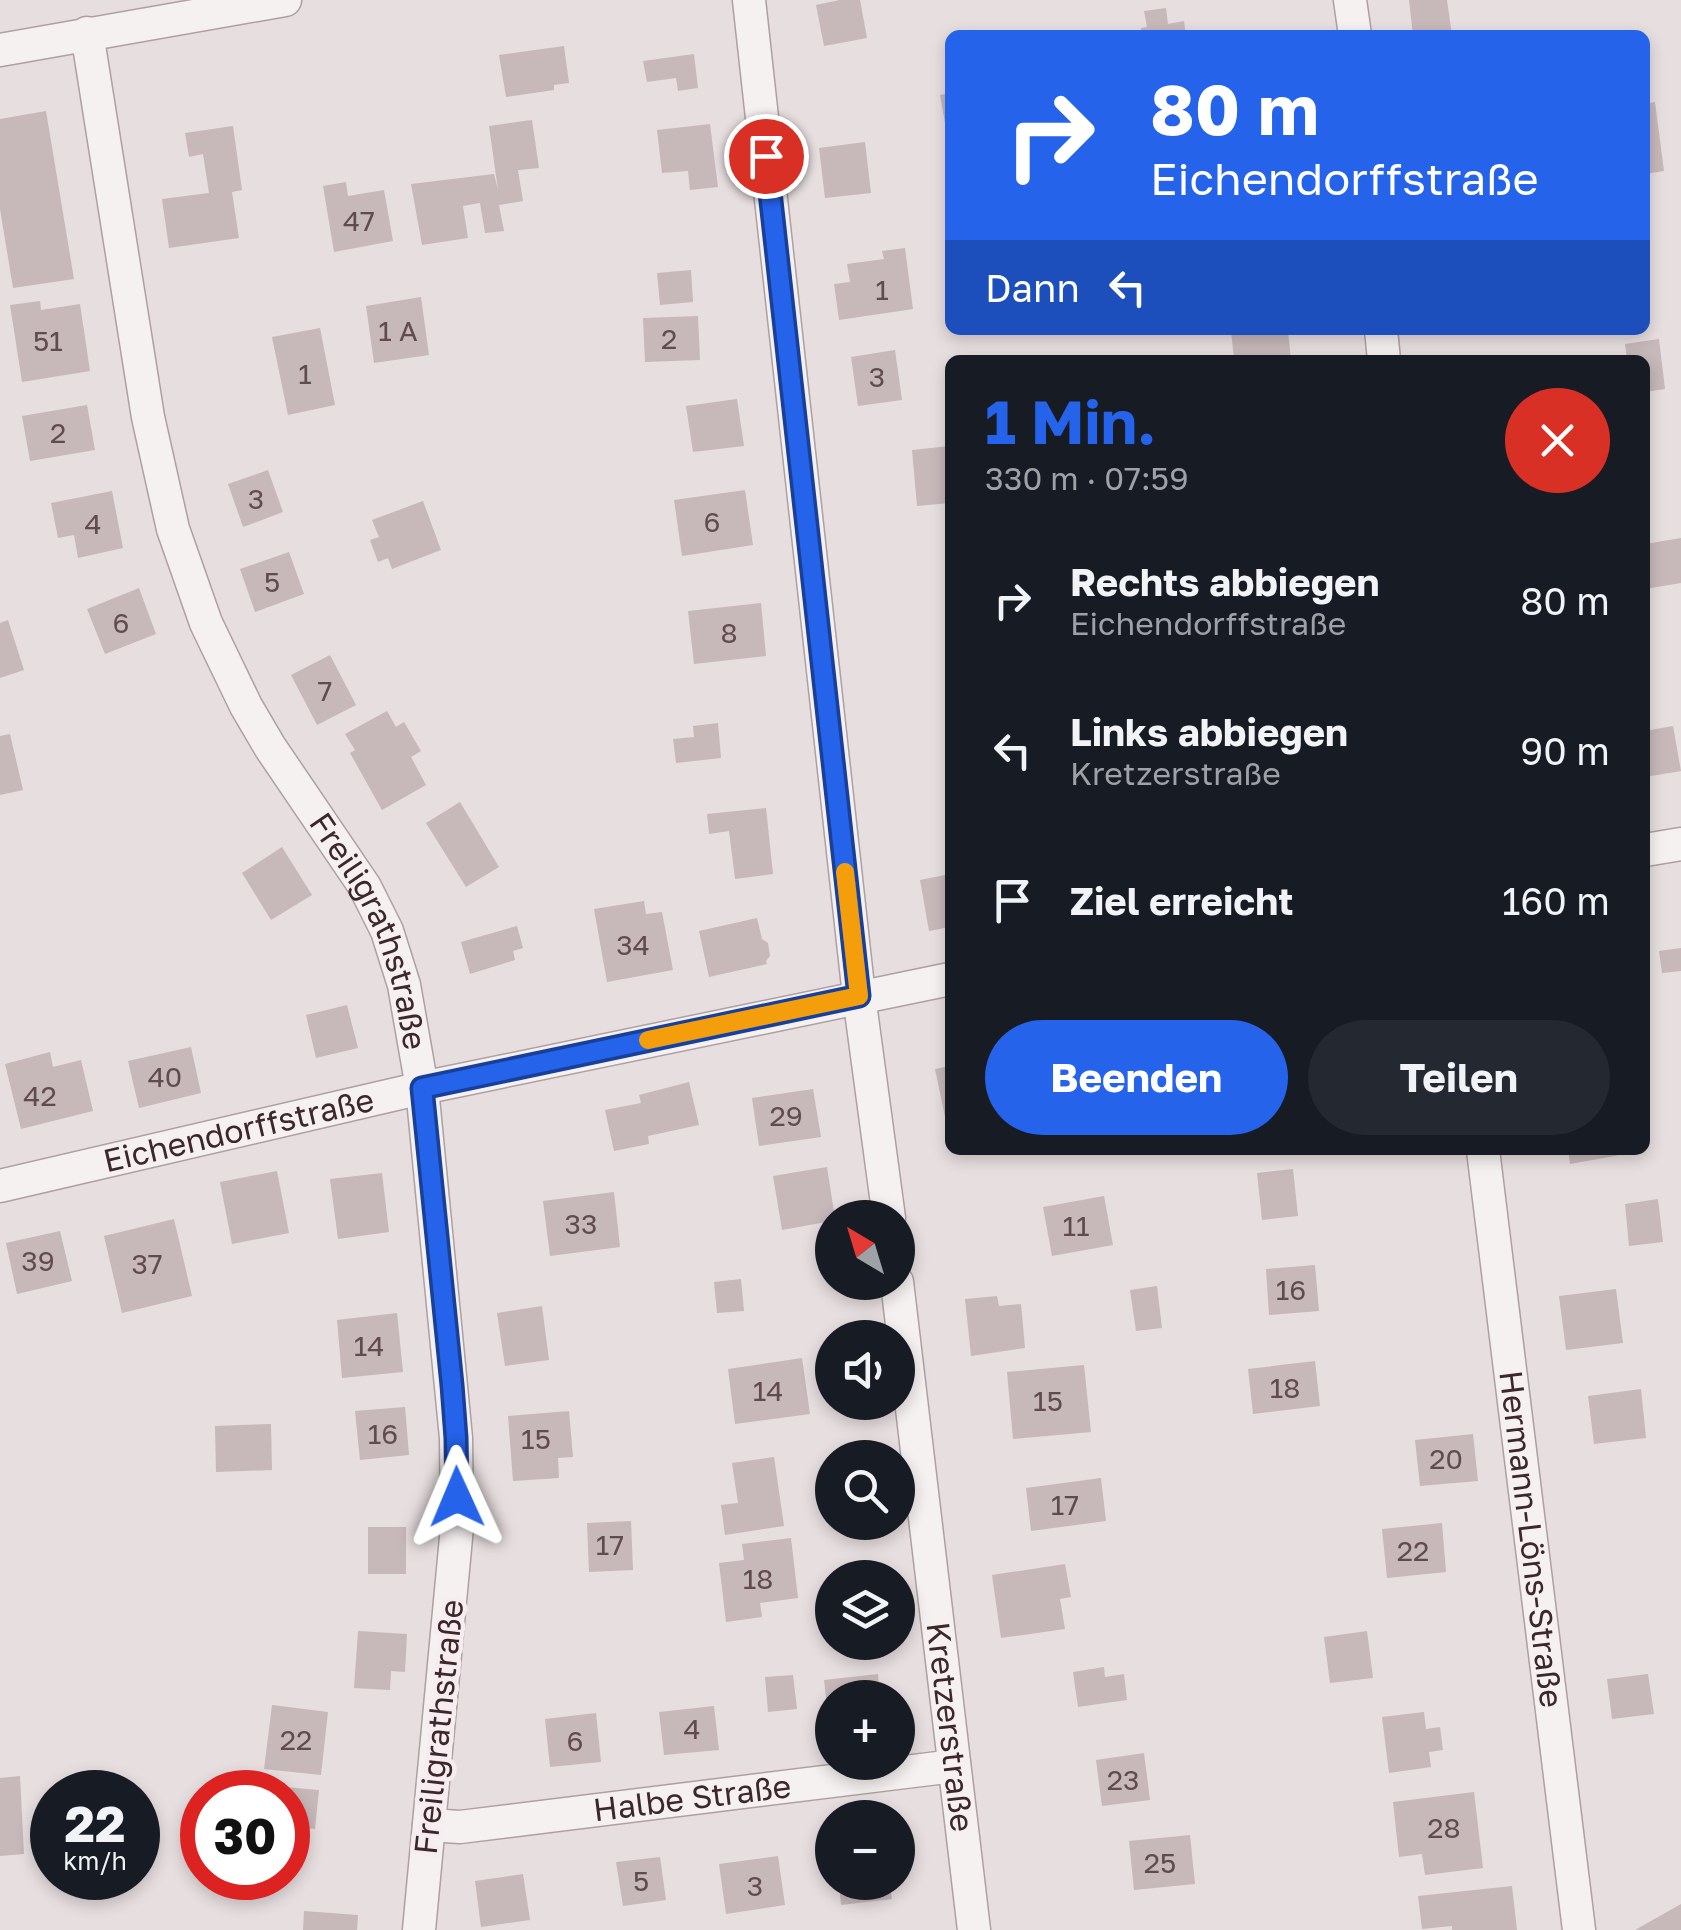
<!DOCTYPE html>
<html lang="de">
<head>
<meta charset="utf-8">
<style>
	body { margin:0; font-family:"Golos Text",sans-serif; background:#242831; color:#f1f3f6; height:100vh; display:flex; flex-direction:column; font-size:38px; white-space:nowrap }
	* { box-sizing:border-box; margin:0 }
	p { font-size:32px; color:#9ea1a6 }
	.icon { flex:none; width:55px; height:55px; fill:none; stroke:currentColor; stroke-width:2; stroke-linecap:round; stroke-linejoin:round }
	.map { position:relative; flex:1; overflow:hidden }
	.side { position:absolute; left:945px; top:355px; width:705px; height:800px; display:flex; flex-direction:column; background:#171b24; border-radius:15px; box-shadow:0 5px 15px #0003 }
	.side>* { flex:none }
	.top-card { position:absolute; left:945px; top:30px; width:705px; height:305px; border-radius:15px; box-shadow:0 5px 15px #0003; background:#2563eb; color:#fff; overflow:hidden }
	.needle { width:65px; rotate:322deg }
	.controls { position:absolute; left:815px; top:1200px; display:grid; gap:20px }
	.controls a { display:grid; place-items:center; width:100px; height:100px; border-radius:50%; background:#171b24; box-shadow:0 5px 15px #0003; font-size:50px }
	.speed { position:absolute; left:30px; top:1770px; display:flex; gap:20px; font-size:50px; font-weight:700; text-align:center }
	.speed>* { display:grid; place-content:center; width:130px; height:130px; border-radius:50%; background:#171b24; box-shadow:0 5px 15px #0003; line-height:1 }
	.speed small { font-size:25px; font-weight:400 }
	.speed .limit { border:15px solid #d22; background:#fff; color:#111 }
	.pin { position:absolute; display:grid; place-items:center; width:85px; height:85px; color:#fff; margin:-42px; border:5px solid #fff; border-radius:50%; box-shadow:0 2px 10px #0007 }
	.me { position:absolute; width:110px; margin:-55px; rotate:359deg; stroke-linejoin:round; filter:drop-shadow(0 0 8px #0008) }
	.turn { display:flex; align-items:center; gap:35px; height:210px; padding:0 40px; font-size:45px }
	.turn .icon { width:130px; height:130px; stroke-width:2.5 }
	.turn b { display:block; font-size:70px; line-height:85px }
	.then { display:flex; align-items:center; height:95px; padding:0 40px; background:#0003; gap:20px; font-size:38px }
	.round { display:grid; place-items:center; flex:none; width:105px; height:105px; border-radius:52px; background:#242831 }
	.head { display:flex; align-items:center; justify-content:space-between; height:170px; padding:0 40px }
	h1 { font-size:60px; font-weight:700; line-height:75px; color:#2563eb }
	.primary-button { display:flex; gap:20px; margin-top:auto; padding:20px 40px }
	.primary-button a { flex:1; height:115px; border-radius:60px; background:#2563eb; color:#fff; font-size:40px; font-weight:700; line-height:115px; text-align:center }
	.primary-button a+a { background:#242831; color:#f1f3f6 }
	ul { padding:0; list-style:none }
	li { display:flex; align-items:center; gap:30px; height:150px; padding:0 40px }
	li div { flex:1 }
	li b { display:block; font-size:38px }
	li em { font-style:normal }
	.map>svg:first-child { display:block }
	.building { fill:#c7b8ba }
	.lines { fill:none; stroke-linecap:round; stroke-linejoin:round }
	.minor-casing { stroke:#aea0a1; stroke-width:35 }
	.minor { stroke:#f6f1f1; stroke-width:32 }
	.route-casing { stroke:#184099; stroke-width:25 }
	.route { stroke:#2563eb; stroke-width:18 }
	.slow { stroke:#f59e0b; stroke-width:18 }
	.labels { text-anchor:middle; stroke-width:9; stroke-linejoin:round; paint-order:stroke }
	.number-label { font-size:28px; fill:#604b4e }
	.street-label { font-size:32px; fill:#3e272a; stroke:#f5edef }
</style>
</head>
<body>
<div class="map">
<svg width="1681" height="1930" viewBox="0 0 1681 1930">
	<rect width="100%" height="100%" fill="#e7dedf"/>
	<!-- building -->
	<g class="building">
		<polygon points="840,0 860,0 867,38 824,46 816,5"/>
		<polygon points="1409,0 1447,0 1452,35 1413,35"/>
		<polygon points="1166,8 1168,24 1184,21 1186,35 1142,35 1141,28 1147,27 1144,11"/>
		<polygon points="564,46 569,83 554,85 554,90 506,97 499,55"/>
		<polygon points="694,54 698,88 678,91 676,78 647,82 643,61"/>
		<polygon points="950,93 950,140 948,140 940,95"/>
		<polygon points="1655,102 1664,171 1645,174 1645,104"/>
		<polygon points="46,111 74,279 13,288 0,209 0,119"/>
		<polygon points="532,120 539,168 518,170 523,201 499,205 504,231 485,233 480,203 463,206 468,238 422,245 411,184 494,174 498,190 489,126"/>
		<polygon points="710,124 718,187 690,190 688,171 662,173 657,130"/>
		<polygon points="233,126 242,190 232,192 239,238 169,248 162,199 209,193 203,154 189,157 185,133"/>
		<polygon points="865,142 871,193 825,198 819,148"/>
		<polygon points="346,182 348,196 384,190 393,241 334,252 323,186"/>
		<polygon points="905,248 913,309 839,320 834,284 850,282 847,264 884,259 882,251"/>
		<polygon points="691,270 693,302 660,305 657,273"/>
		<polygon points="421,297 429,355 374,363 366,306"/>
		<polygon points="40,301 41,310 80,304 90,371 22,382 10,305"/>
		<polygon points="698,316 700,360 645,362 643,318"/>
		<polygon points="320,328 335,405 288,415 272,337"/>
		<polygon points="1231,330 1288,330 1291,360 1234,360"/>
		<polygon points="1659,339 1665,389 1645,392 1645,360 1627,360 1625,344"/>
		<polygon points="895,350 902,400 858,406 851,357"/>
		<polygon points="737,399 744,446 693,452 686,406"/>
		<polygon points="87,405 95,450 30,461 22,416"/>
		<polygon points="950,446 950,503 917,506 912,450"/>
		<polygon points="268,470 283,512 243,527 228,484"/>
		<polygon points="745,490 753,545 682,556 674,500"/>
		<polygon points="112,491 123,548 78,558 74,535 58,538 51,503"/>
		<polygon points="423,501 441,550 392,569 388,558 378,562 370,540 379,537 372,520"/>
		<polygon points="1681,538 1681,583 1645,589 1645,544"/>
		<polygon points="289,552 304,594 255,612 240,569"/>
		<polygon points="139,588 156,634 105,654 87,609"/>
		<polygon points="761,603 766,656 694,664 688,611"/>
		<polygon points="8,620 24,670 0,678 0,623"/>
		<polygon points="330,655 356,705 317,725 291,675"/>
		<polygon points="387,711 396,727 404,722 421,751 411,757 426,785 382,810 350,753 355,750 345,734"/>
		<polygon points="718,723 721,758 676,763 673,739 694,737 693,726"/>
		<polygon points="1673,726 1681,771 1645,777 1645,731"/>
		<polygon points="10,734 23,790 0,795 0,736"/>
		<polygon points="460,802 499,867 466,887 426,823"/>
		<polygon points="766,808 773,874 735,879 729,831 709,834 707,814"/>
		<polygon points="282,847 312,895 271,920 242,873"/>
		<polygon points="950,874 950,927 929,931 920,880"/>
		<polygon points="644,901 646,914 662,912 673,970 607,982 594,909"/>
		<polygon points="757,918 762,939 768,943 770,956 766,961 767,964 709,977 699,931"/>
		<polygon points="517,926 523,948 513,951 515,960 470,974 461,942"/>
		<polygon points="1681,948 1681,971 1662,973 1659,951"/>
		<polygon points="347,1005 358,1048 316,1058 306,1015"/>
		<polygon points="191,1047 201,1093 139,1108 128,1061"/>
		<polygon points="50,1052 53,1067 81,1060 93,1111 21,1129 5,1064"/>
		<polygon points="950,1066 950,1131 948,1131 935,1069"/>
		<polygon points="689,1082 699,1125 648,1136 649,1144 614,1151 605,1110 641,1103 639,1095"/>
		<polygon points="813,1089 821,1137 759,1146 752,1098"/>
		<polygon points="1568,1150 1625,1150 1626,1154 1570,1164"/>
		<polygon points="827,1167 835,1218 832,1218 832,1221 782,1230 773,1176"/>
		<polygon points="1293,1169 1298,1216 1262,1220 1257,1173"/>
		<polygon points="277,1171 289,1233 232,1244 220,1182"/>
		<polygon points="382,1173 389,1232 338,1239 330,1179"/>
		<polygon points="614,1192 620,1247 550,1256 543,1201"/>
		<polygon points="1104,1196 1113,1245 1052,1256 1043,1207"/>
		<polygon points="1658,1199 1663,1242 1629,1246 1625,1204"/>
		<polygon points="174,1219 192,1296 122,1313 104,1236"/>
		<polygon points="60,1231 72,1281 17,1294 6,1243"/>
		<polygon points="1315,1265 1319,1311 1269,1315 1266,1269"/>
		<polygon points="741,1279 744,1311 717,1313 714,1282"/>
		<polygon points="1157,1286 1162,1328 1136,1331 1130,1290"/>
		<polygon points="1616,1289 1623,1343 1566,1350 1559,1296"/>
		<polygon points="997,1296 999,1306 1021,1304 1025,1348 971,1356 965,1299"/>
		<polygon points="542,1306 549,1360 505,1366 497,1313"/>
		<polygon points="397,1313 403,1372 342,1378 337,1320"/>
		<polygon points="802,1358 810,1414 735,1424 728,1369"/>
		<polygon points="1315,1361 1320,1406 1253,1414 1248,1369"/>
		<polygon points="1084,1365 1091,1432 1013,1439 1007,1372"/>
		<polygon points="1641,1389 1646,1438 1594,1444 1588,1396"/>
		<polygon points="405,1407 409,1455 360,1460 355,1411"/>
		<polygon points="569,1411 573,1457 558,1458 559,1478 513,1481 508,1416"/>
		<polygon points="271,1424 272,1470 216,1472 215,1426"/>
		<polygon points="1473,1434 1478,1481 1420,1486 1415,1440"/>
		<polygon points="774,1457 784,1526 725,1535 721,1505 738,1503 732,1463"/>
		<polygon points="1101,1478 1106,1521 1031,1531 1026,1488"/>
		<polygon points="631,1521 633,1570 589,1572 587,1523"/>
		<polygon points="1442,1523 1446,1572 1387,1578 1382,1529"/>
		<rect x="368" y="1527" width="38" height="47"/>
		<polygon points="791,1538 798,1598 760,1603 762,1617 726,1622 719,1563 744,1560 742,1544"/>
		<polygon points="1065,1564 1071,1597 1060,1599 1065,1629 1001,1638 992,1575"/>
		<polygon points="358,1631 407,1634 405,1672 391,1671 390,1690 354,1688"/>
		<polygon points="1367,1631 1373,1678 1330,1683 1324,1637"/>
		<polygon points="1104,1667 1105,1677 1124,1674 1127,1700 1078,1707 1073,1672"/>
		<polygon points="878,1674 880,1698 832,1698 832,1732 830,1732 824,1680"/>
		<polygon points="1648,1674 1654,1714 1612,1719 1607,1679"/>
		<polygon points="793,1675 797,1709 768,1712 765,1677"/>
		<polygon points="272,1705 328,1712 321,1775 264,1769"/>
		<polygon points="714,1706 719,1750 664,1755 659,1712"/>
		<polygon points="1424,1712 1426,1729 1440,1727 1443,1750 1429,1752 1431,1767 1389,1773 1382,1717"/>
		<polygon points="596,1713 601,1762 550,1767 545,1719"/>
		<polygon points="1144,1753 1150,1800 1102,1806 1096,1760"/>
		<polygon points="20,1776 24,1854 0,1856 0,1778"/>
		<polygon points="218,1781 319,1790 315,1829 288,1826 288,1792 217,1792"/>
		<polygon points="1474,1792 1483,1868 1425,1875 1422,1854 1399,1857 1393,1802"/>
		<polygon points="1190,1835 1195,1884 1134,1890 1129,1841"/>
		<polygon points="778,1856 785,1905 726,1914 719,1864"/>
		<polygon points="660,1857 666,1900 623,1906 616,1862"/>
		<polygon points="523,1874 530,1920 481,1927 475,1881"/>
		<polygon points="839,1882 889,1882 892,1899 841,1905"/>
		<polygon points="1512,1886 1517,1930 1452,1930 1452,1926 1422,1929 1418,1896"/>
		<polygon points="1681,1904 1681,1930 1635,1930"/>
		<polygon points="304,1911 358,1915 357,1930 303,1930"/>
	</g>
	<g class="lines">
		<!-- minor casing -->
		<g class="minor-casing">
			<g id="minor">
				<polyline points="749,0 859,996 889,1218"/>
				<polyline points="1350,0 1355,35"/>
				<path id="s1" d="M87 33 148 417 173 529 206 623 246 706 270 747 365 887 387 931 404 985 422 1088 456 1438 457 1527 419 1930"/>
				<polyline points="0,50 285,0"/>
				<polyline points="1381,330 1384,360"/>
				<polyline points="1645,850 1681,844"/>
				<path id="s2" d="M1483 1150 1579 1930"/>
				<path id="s3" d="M0 1186 422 1088 950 979"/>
				<path id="s4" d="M897 1282 974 1930"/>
				<path id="s5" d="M429 1825 460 1827 954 1766"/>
			</g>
		</g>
		<!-- minor -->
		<use href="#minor" class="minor"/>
	</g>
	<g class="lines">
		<!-- route casing -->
		<g class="route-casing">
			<polyline id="route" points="457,1497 456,1438 452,1385 422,1088 859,996 766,156"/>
		</g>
		<!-- route -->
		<use href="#route" class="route"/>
		<!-- slow -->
		<polyline class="slow" points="648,1040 859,996 845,872"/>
	</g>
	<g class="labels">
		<!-- number labels -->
		<g class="number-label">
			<text x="359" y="231">47</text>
			<text x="882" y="300">1</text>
			<text x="398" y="341">1 A</text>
			<text x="669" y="349">2</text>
			<text x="48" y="351">51</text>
			<text x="305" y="384">1</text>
			<text x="877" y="387">3</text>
			<text x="58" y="443">2</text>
			<text x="256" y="509">3</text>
			<text x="712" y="532">6</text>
			<text x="93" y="534">4</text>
			<text x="272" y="592">5</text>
			<text x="121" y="633">6</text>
			<text x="729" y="643">8</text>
			<text x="325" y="701">7</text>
			<text x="633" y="955">34</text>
			<text x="165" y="1087">40</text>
			<text x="40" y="1106">42</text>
			<text x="786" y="1126">29</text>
			<text x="581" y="1234">33</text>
			<text x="1076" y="1236">11</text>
			<text x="38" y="1271">39</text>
			<text x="147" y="1274">37</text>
			<text x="1291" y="1300">16</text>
			<text x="369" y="1356">14</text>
			<text x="1285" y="1398">18</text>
			<text x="768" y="1401">14</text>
			<text x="1048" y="1411">15</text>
			<text x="383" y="1444">16</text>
			<text x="536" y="1449">15</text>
			<text x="1446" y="1469">20</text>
			<text x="1065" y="1515">17</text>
			<text x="610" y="1555">17</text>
			<text x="1413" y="1561">22</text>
			<text x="758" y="1589">18</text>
			<text x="692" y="1739">4</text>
			<text x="296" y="1750">22</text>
			<text x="575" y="1751">6</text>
			<text x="1123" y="1790">23</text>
			<text x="1444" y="1838">28</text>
			<text x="1160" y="1873">25</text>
			<text x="641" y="1891">5</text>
			<text x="755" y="1896">3</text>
		</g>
		<!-- street labels -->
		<g class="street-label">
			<text dy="11" stroke="none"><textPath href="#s1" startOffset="955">Freiligrathstraße</textPath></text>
			<text dy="11" stroke="none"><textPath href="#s3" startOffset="245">Eichendorffstraße</textPath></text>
			<text dy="11" stroke="none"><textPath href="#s2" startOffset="392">Hermann-Löns-Straße</textPath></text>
			<text dy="11" stroke="none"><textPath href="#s4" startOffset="448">Kretzerstraße</textPath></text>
			<text transform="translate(439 1727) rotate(-84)" y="11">Freiligrathstraße</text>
			<text dy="11" stroke="none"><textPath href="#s5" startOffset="265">Halbe Straße</textPath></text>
		</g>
	</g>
</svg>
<div class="controls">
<a><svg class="needle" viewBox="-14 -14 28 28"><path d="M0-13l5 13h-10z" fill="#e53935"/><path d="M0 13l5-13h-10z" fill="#9ea1a6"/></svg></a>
<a><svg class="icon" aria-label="sound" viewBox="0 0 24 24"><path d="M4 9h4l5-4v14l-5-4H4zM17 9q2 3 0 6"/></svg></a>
<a><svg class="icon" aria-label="search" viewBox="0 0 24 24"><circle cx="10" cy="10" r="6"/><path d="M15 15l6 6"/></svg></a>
<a><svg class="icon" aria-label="layers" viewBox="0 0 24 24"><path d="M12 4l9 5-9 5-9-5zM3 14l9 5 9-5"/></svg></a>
<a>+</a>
<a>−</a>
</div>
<div class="speed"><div>22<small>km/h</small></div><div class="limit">30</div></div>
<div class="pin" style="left:766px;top:156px;background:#d93025"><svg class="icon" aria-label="arrive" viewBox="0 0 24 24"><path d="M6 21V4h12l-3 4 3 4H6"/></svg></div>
<svg class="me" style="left:457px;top:1497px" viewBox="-20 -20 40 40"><path d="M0-17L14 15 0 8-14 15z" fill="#2563eb" stroke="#fff" stroke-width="4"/></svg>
<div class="top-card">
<div class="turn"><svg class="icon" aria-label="right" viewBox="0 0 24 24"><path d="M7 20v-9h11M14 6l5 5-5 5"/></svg><div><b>80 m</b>Eichendorffstraße</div></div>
<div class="then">Dann<svg class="icon" aria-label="left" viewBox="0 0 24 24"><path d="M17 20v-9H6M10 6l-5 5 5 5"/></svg></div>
</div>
<section class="side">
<div class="head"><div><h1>1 Min.</h1><p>330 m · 07:59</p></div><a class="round" style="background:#d93025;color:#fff"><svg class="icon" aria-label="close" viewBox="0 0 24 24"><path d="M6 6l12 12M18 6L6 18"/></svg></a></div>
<ul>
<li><svg class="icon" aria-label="right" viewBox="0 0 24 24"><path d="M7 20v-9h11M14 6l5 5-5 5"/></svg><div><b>Rechts abbiegen</b><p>Eichendorffstraße</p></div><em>80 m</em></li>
<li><svg class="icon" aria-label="left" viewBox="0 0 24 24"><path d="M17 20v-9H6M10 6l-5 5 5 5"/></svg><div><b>Links abbiegen</b><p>Kretzerstraße</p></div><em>90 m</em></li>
<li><svg class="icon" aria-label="arrive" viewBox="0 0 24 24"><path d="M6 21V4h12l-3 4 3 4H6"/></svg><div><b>Ziel erreicht</b></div><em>160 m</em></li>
</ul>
<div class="primary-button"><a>Beenden</a><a>Teilen</a></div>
</section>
</div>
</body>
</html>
